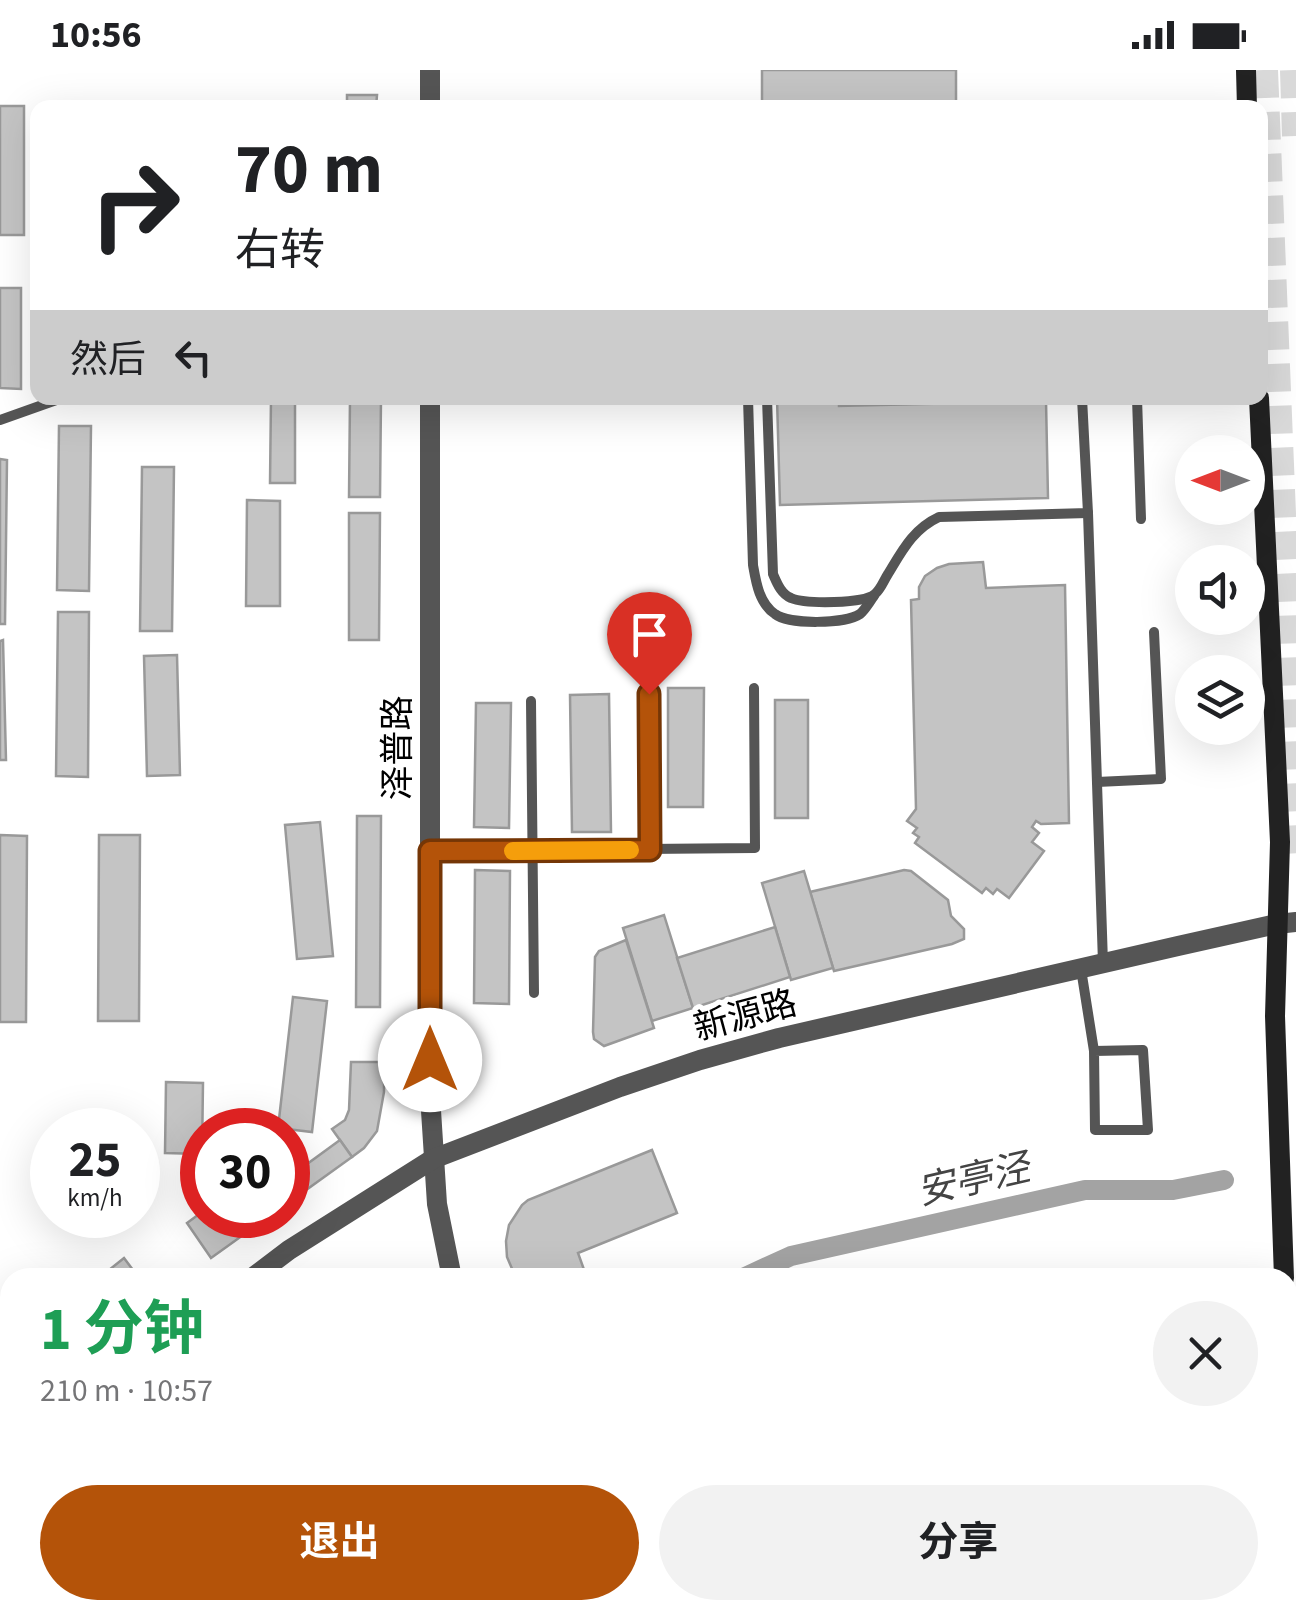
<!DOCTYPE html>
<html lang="zh">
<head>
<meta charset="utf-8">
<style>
	body { margin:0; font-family:"Source Sans 3","Noto Sans SC",sans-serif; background:#f2f2f2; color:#202124; height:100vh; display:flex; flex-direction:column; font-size:38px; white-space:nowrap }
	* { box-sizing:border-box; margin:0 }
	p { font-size:32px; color:#757577 }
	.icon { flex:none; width:55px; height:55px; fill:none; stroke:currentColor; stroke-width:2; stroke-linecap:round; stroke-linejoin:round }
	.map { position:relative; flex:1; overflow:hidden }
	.sheet { position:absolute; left:0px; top:1198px; width:1298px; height:352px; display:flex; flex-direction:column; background:#fff; border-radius:30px 30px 0 0; box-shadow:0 10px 40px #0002 }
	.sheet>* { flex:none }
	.top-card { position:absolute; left:30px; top:30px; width:1238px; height:305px; border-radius:20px; box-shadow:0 10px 40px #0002; background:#fff; color:#202124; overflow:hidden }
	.needle { width:65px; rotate:270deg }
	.controls { position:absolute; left:1175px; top:365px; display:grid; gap:20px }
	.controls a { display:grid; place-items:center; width:90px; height:90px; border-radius:50%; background:#fff; box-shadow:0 10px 40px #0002; font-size:50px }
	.speed { position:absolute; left:30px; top:1038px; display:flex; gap:20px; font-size:50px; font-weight:700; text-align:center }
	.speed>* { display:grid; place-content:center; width:130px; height:130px; border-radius:50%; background:#fff; box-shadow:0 10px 40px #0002; line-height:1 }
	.speed small { font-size:25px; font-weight:400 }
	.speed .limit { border:15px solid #d22; background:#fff; color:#111 }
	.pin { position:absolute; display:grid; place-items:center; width:85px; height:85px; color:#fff; margin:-102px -42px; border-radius:50% 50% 50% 0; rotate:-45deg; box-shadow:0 0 10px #0007 }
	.pin .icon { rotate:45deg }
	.me { position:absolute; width:110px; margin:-55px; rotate:0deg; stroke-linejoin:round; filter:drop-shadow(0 0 8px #0008) }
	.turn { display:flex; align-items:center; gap:35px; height:210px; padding:0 40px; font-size:45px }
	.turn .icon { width:130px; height:130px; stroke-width:2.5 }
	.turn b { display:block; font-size:70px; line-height:85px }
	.then { display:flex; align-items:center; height:95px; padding:0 40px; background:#0003; gap:20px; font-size:38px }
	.round { display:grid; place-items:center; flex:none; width:105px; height:105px; border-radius:52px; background:#f2f2f2 }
	.head { display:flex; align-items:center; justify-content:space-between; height:170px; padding:0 40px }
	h1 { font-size:60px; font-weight:700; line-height:75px; color:#1e9e55 }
	.button { display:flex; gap:20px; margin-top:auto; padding:20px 40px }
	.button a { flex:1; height:115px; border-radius:60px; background:#b45309; color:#fff; font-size:40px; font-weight:700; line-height:115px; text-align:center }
	.button a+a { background:#f2f2f2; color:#202124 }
	.status { display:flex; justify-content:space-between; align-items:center; height:70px; padding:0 50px; background:#fff; direction:ltr }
	.status svg { height:28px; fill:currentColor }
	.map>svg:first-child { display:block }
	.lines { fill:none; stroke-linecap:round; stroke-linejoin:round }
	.canal { stroke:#a3a3a3; stroke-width:20 }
	.building { fill:#c4c4c4; stroke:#999; stroke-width:2.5 }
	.trunk-tunnel { stroke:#d9d9d9; stroke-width:28; stroke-dasharray:28 14; stroke-linecap:butt }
	.service { stroke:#555; stroke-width:10 }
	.minor { stroke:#555; stroke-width:20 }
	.tertiary { stroke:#555; stroke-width:20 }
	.secondary { stroke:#222; stroke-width:20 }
	.route-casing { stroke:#753606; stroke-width:25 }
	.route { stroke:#b45309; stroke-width:18 }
	.slow { stroke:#f59e0b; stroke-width:18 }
	.labels { text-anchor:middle; stroke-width:10; stroke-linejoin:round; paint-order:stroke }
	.street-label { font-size:35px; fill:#000; stroke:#fff }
	.water-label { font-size:38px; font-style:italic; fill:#444; stroke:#fff }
</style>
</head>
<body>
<div class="status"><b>10:56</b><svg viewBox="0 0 49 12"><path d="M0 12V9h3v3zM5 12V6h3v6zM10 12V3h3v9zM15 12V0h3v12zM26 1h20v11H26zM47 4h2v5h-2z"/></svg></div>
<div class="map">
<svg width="1296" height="1549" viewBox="0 0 1296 1549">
	<rect width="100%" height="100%" fill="#fff"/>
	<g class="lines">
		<!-- canal -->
		<g class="canal">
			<polyline points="743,1208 791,1186 1085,1120 1173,1120 1224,1110"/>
			<polyline points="64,1549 78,1540"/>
		</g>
	</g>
	<!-- building -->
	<g class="building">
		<rect x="762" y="0" width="194" height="32"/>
		<polygon points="347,25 377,25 376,38 347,38"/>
		<rect x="0" y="36" width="24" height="129"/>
		<polygon points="0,218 21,218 21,319 0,318"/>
		<polygon points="271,328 295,328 295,413 270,413"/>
		<polygon points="350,328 381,328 380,427 349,427"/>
		<polygon points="777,328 839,328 839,336 1046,331 1048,428 780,435"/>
		<polygon points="59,356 91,356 89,521 57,520"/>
		<polygon points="0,389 7,390 5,554 0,554"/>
		<polygon points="142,397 174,397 172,561 140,561"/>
		<polygon points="247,430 280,431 280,536 246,536"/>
		<polygon points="349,443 380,443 379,570 349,570"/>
		<polygon points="983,492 986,518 1065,515 1069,753 1041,754 1036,751 1032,757 1039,763 1032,772 1044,781 1009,828 997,819 993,824 986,818 982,823 915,773 919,767 913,763 917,758 907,751 916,739 911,530 919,529 919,517 925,506 937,498 949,494"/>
		<polygon points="58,542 89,542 88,707 56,706"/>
		<polygon points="3,570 6,690 0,690 0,571"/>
		<polygon points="177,585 180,705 147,706 144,586"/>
		<polygon points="668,618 704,618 703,737 668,737"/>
		<polygon points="609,624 611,762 572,762 570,625"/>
		<rect x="775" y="630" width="33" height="118"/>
		<polygon points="476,633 511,633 509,758 474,757"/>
		<polygon points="357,746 381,746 380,937 356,937"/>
		<polygon points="320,752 333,886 297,889 285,755"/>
		<polygon points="0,765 27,766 26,952 0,952"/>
		<polygon points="99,765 140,765 139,951 98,951"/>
		<polygon points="475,800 510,801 509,934 474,933"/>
		<polygon points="904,800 911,801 948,830 951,846 964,859 964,869 952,874 834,901 810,822"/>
		<polygon points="804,801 833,898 791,910 762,813"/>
		<polygon points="664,845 693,938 652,951 623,858"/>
		<polygon points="775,857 790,907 693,938 677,888"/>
		<polygon points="626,870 654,958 604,976 594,969 593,962 595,887 599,881"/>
		<polygon points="293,927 327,931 312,1062 278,1058"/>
		<polygon points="351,992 384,992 384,1022 377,1061 364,1078 352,1087 332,1059 345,1050 349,1040"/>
		<polygon points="166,1012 203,1013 202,1084 165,1083"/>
		<polygon points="340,1070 352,1087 288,1133 288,1108"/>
		<polygon points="652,1080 677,1143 578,1183 587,1208 516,1208 507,1187 506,1171 509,1155 522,1135 528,1130"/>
		<polygon points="202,1142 202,1145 271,1145 211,1188 187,1153"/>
		<rect x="68" y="1145" width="36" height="7"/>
		<polygon points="124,1188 139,1208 99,1208"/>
		<polygon points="10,1263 10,1323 0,1330 0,1270"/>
	</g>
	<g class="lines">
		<!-- trunk-tunnel -->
		<g class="trunk-tunnel">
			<polyline points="1264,0 1296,790"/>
			<polyline points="1294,0 1296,66"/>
		</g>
		<!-- service -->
		<g class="service">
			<path d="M748 328 753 495C756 512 759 533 775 544 789 555 845 554 860 544 865 540 870 531 874 526"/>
			<path d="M767 328 773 504C777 513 781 524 791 528 805 534 864 534 875 524 881 519 884 510 888 504 902 481 913 459 939 447L1088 443 1082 328"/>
			<polyline points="1137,328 1141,449"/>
			<polyline points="0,350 62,328"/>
			<polyline points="1088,443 1103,893"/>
			<polyline points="649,624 651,779"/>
			<polyline points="531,631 534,923"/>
			<polyline points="1097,712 1161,709 1154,562"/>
			<polyline points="431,781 755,778 754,618"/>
			<polyline points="1081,899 1094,981 1095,1060 1148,1060 1143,980 1094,981"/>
			<polyline points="1133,1208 1177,1204 1183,1208"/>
		</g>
		<!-- minor -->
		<g class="minor">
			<polyline points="430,0 430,38"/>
			<polyline points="430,328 430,1025 437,1134 452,1208"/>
			<polyline points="588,1540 593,1549"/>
		</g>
		<!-- tertiary -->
		<g class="tertiary">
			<polyline points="252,1208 289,1180 433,1089 620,1017 700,990 779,968 1178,876 1277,854 1296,852"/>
			<polyline points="0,1408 10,1400"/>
		</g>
		<!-- secondary -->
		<g class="secondary">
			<polyline points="1246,0 1247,38"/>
			<polyline points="1259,328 1280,772 1275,946 1284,1208"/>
			<polyline points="1288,1304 1292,1429 1296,1459"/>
		</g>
	</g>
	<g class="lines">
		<!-- route casing -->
		<g class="route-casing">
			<polyline id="route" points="430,990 430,781 650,780 649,624"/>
		</g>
		<!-- route -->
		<use href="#route" class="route"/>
		<!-- slow -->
		<polyline class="slow" points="513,781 630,780"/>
	</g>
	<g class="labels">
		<!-- street labels -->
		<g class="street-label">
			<text transform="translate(397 678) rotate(-90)" y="12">泽普路</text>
			<text transform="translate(745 945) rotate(-15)" y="12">新源路</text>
		</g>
		<!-- water labels -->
		<g class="water-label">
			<text transform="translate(973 1109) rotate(-13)" y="13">安亭泾</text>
		</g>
	</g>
</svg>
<div class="controls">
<a><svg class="needle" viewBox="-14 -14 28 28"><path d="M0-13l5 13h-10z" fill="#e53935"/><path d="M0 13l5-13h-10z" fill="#757577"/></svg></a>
<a><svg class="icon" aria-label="sound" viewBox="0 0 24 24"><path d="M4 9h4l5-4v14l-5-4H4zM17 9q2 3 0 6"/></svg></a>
<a><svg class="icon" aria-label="layers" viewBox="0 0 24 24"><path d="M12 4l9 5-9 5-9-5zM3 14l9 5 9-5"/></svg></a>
</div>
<div class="speed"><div>25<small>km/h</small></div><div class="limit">30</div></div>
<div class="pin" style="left:649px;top:624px;background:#d93025"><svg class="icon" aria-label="arrive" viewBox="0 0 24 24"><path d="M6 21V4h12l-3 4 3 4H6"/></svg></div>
<svg class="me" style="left:430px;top:990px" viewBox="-20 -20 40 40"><circle r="19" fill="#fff"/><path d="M0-13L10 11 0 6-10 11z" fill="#b45309"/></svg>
<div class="top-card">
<div class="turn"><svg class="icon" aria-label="right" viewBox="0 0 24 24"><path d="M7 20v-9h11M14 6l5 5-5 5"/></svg><div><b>70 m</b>右转</div></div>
<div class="then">然后<svg class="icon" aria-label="left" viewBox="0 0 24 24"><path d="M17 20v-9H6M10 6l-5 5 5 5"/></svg></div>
</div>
<section class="sheet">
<div class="head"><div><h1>1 分钟</h1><p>210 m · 10:57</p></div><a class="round"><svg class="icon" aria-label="close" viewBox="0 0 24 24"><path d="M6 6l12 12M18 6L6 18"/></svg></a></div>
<div class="button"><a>退出</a><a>分享</a></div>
</section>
</div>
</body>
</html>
